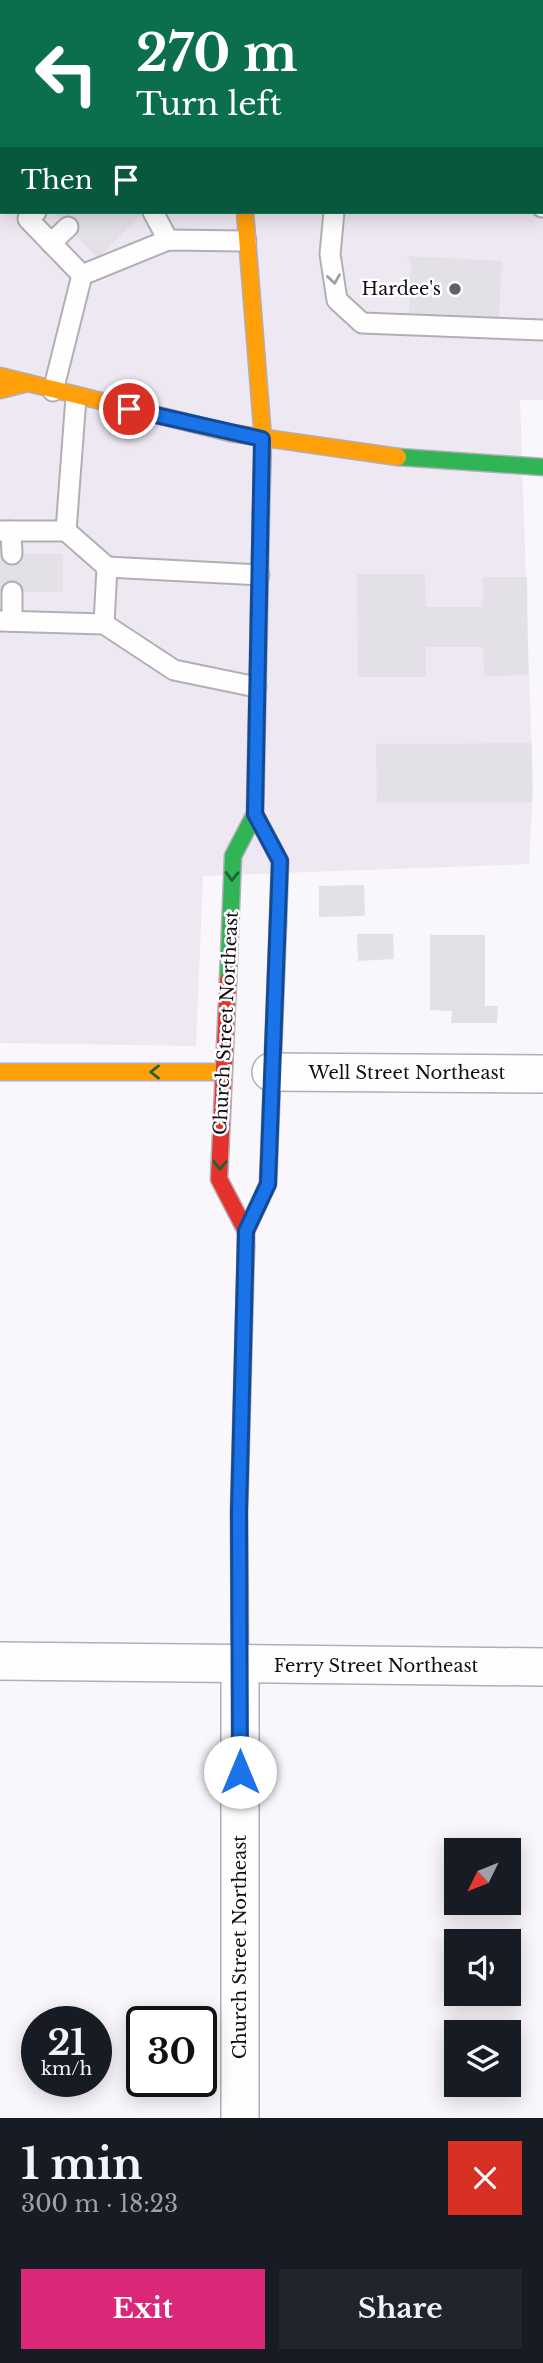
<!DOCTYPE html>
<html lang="en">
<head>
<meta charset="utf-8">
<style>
	body { margin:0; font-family:"Libre Baskerville",serif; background:#20242c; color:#f1f3f6; height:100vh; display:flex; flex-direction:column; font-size:26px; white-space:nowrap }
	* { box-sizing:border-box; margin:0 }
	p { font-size:23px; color:#9ea1a6 }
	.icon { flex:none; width:38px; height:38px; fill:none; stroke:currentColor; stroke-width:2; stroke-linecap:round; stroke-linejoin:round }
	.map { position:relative; height:2118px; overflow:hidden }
	.side { display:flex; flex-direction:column; background:#171b24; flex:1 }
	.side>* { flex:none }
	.guide { position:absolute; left:0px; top:0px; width:544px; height:214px; box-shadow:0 4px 18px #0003; background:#0b6e4f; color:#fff; overflow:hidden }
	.needle { width:46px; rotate:227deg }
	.controls { position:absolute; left:444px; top:1838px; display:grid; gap:14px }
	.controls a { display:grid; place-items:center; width:77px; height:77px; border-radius:0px; background:#171b24; box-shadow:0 4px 18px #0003; font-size:35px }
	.speed { position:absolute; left:21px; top:2006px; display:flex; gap:14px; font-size:35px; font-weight:700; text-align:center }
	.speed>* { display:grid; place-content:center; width:91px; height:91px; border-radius:50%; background:#171b24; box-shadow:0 4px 18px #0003; line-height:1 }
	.speed small { font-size:18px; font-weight:400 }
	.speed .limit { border:4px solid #111; border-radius:10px; background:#fff; color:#111 }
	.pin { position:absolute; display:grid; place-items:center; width:60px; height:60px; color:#fff; margin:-30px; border:4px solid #fff; border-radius:50%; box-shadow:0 2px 7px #0007 }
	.me { position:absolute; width:77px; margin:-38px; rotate:0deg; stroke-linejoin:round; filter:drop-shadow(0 0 5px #0008) }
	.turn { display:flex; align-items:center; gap:24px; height:147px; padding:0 21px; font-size:32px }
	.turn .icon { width:91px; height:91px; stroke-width:2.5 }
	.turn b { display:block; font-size:49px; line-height:60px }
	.then { display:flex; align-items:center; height:66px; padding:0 21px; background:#0003; gap:14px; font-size:26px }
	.round { display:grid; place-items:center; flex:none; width:74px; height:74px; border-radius:0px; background:#20242c }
	.head { display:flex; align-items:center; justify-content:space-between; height:119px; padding:0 21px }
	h1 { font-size:42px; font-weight:700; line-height:52px }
	.button { display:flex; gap:14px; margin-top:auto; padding:14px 21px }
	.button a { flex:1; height:80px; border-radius:0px; background:#db2777; color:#fff; font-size:28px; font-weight:700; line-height:80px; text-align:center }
	.button a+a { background:#20242c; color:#f1f3f6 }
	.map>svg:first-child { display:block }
	.built { fill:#ede8f2 }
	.building { fill:#e4e0e8 }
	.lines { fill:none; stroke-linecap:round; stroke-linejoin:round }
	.lane-casing { stroke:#b2aeb5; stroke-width:23 }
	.street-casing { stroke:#b2aeb5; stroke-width:40 }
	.fast-casing { stroke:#b2aeb5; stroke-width:19 }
	.slow-casing { stroke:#b2aeb5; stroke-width:19 }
	.jam-casing { stroke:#b2aeb5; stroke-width:19 }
	.lane { stroke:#fefefe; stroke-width:19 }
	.street { stroke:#fefefe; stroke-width:37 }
	.fast { stroke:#30b455; stroke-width:16 }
	.slow { stroke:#ff9f0a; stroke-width:16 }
	.jam { stroke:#e5322d; stroke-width:16 }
	.oneway { stroke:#a09ea2 }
	.oneway2 { stroke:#226036 }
	.route-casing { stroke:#114b97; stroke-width:18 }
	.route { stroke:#1a73e8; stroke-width:12 }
	.poi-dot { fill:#645f67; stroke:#fff; stroke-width:2.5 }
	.labels { text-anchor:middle; stroke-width:5; stroke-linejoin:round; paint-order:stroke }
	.poi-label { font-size:18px; fill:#130d18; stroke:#fff; text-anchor:end }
	.street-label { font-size:18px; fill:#130d18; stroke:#fff }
</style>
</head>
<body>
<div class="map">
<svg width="543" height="2118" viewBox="0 0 543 2118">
	<rect width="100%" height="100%" fill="#f9f7fb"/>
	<!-- built -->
	<polygon class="built" points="294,0 543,0 543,400 520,400 533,789 529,864 203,876 196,1046 0,1043 0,104 2,212 542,212 542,2"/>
	<!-- building -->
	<g class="building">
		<polygon points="53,212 144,212 98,258"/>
		<polygon points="407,256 502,261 499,318 409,314 411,265"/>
		<rect x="0" y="554" width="63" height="38"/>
		<polygon points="357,574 425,574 426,607 483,607 483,577 527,577 528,675 484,676 483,647 426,647 426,677 358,677"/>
		<polygon points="532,743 532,802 377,803 376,744"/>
		<polygon points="364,885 365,916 319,917 319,886"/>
		<polygon points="357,934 393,934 394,959 358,961"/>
		<polygon points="430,935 485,935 485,1006 498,1006 497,1023 451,1023 452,1011 430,1010"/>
	</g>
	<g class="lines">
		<!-- lane casing -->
		<g class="lane-casing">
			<g id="lane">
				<polyline points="368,2 368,0"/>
				<polyline points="500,2 500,0"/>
				<polyline points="542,41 543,41"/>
				<polyline points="542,134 543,134"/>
				<polyline points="542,207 543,207"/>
				<polyline points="36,212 28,219 82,275 53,391"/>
				<polyline points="153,212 168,240"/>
				<polyline points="334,212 330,254 337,300 362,323 543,330"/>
				<polyline points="51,243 68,227"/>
				<polyline points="82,275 168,240 246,241"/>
				<polyline points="76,397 66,531 107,567 104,624"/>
				<polyline points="0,531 66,531"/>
				<polyline points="11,531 12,554"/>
				<polyline points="107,567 259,575"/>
				<polyline points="12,592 12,621"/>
				<polyline points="0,621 104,624 174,670 256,687"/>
			</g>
		</g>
		<!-- street casing -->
		<g class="street-casing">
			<g id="street">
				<polyline points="271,1072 543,1074"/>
				<polyline points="0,1661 543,1667"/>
				<polyline points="240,2118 240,1665"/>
			</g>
		</g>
		<!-- fast casing -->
		<g class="fast-casing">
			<g id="fast">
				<polyline points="398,457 543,467"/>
				<polyline points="228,981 233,856 255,814 261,513"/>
				<polyline points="246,1246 246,1231 268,1184 278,923"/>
			</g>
		</g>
		<!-- slow casing -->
		<g class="slow-casing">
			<g id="slow">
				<polyline points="246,0 246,2"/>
				<polyline points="245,212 263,439 261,513"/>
				<polyline points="0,376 230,433 398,457"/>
				<polyline points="0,390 28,383"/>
				<polyline points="0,1072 223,1072"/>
			</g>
		</g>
		<!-- jam casing -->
		<g class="jam-casing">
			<g id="jam">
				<polyline points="255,814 280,861 278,923"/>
				<polyline points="228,981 219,1179 246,1231"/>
				<polyline points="240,1665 239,1512 246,1246"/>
			</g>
		</g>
		<!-- lane -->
		<use href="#lane" class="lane"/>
		<!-- street -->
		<use href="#street" class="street"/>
		<!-- fast -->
		<use href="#fast" class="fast"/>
		<!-- slow -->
		<use href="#slow" class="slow"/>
		<!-- jam -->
		<use href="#jam" class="jam"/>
	</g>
	<!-- one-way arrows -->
	<defs><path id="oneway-chevron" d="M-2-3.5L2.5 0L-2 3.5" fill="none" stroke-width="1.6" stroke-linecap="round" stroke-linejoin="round" transform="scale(1.75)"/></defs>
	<use class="oneway" href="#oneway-chevron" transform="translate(334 279) rotate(82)"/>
	<g class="oneway2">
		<use href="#oneway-chevron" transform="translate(232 876) rotate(92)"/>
		<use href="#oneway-chevron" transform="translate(155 1072) rotate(180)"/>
		<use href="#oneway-chevron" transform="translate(220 1165) rotate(92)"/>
	</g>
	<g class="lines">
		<!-- route casing -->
		<g class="route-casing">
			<polyline id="route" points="129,409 262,439 255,814 280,861 268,1184 246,1231 239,1512 240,1772"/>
		</g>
		<!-- route -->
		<use href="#route" class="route"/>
	</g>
	<!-- markers -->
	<circle class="poi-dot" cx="455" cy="289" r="7"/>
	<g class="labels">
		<!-- poi labels -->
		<g class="poi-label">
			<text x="441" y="295">Hardee's</text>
		</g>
		<!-- street labels -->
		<g class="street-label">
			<text transform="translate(226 1023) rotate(-87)" y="6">Church Street Northeast</text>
			<text x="407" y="1079">Well Street Northeast</text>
			<text x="376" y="1672">Ferry Street Northeast</text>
			<text transform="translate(240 1947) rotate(-90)" y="6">Church Street Northeast</text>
		</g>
	</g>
</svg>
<div class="controls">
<a><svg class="needle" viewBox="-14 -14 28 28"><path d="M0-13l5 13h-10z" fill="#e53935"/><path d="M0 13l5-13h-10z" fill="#9ea1a6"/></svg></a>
<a><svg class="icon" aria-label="sound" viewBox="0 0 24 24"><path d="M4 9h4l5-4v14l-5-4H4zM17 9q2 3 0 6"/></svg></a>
<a><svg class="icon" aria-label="layers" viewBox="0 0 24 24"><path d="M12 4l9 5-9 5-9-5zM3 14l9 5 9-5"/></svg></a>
</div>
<div class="speed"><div>21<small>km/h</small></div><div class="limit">30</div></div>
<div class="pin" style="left:129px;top:409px;background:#d93025"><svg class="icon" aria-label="arrive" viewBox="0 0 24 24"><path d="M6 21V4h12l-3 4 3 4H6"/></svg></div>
<svg class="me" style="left:240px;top:1772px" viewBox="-20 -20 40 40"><circle r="19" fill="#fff"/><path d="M0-13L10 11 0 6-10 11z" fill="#1a73e8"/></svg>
<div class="guide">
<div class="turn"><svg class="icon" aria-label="left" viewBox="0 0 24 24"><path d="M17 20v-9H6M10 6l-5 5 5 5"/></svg><div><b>270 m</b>Turn left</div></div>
<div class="then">Then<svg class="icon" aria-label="arrive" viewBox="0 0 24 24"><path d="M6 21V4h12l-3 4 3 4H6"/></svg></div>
</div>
</div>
<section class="side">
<div class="head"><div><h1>1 min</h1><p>300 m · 18:23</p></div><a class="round" style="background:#d93025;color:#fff"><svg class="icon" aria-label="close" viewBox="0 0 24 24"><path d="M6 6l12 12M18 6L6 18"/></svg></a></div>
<div class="button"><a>Exit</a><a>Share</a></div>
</section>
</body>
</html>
